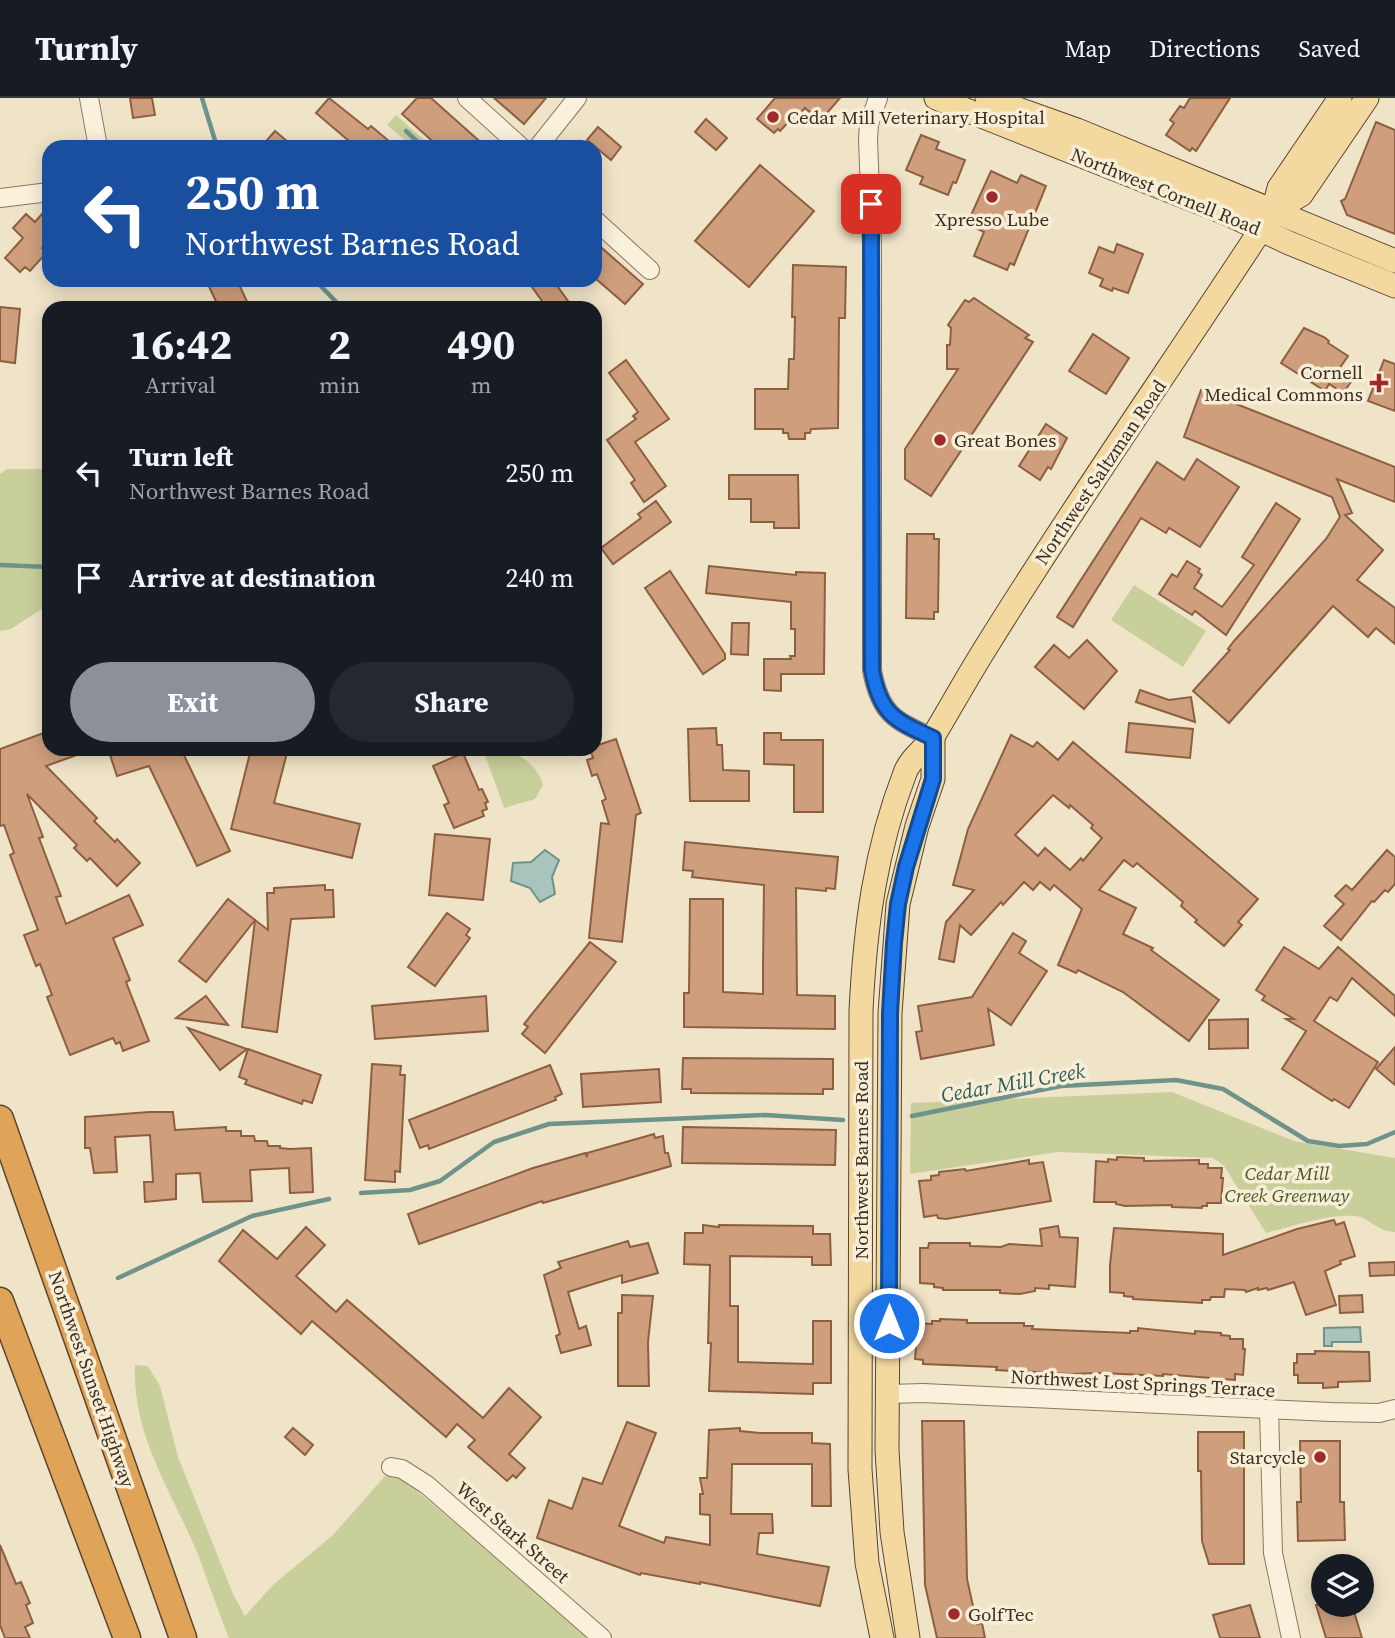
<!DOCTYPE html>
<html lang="en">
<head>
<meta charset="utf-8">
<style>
	body { margin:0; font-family:"Source Serif 4",serif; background:#242831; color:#f1f3f6; height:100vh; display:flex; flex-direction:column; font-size:26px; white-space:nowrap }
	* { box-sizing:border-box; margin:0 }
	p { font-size:23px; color:#9ea1a6 }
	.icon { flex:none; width:38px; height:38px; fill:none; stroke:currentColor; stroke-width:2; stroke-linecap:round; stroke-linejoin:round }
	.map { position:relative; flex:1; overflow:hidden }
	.drawer { position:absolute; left:42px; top:203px; width:560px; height:455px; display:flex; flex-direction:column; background:#171b24; border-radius:21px; box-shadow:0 4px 18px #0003 }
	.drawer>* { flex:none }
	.guide { position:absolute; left:42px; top:42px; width:560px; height:147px; border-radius:21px; box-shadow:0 4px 18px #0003; background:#1a4fa0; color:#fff; overflow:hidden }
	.controls { position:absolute; left:1311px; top:1456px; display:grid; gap:14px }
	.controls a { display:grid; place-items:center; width:63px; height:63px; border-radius:50%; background:#171b24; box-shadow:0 4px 18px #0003; font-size:35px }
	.pin { position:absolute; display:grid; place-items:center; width:60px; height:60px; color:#fff; margin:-30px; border-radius:14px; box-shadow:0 4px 10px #0006 }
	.me { position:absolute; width:77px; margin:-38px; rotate:0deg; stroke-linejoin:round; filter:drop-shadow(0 0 5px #0008) }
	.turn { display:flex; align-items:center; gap:24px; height:147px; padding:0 28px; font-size:32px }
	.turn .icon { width:91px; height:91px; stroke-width:2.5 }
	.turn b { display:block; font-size:49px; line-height:60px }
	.eta { display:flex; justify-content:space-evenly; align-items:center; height:119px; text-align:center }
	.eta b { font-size:42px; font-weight:700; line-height:49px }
	.action { display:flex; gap:14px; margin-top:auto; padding:14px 28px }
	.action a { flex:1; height:80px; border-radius:42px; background:#8c9099; color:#fff; font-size:28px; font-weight:700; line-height:80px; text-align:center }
	.action a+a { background:#242831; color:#f1f3f6 }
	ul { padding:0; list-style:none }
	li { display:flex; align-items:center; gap:21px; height:105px; padding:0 28px }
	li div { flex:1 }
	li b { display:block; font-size:26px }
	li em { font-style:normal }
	header { display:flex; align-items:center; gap:42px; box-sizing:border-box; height:98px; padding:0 35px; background:#171b24; border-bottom:2px solid #363941 }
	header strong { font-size:33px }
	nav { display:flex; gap:38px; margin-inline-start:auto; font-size:24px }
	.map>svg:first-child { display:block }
	.green { fill:#c9cf9b }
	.water { fill:#a9c4bc; stroke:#6f938a; stroke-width:2 }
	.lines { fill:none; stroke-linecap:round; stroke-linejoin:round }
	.stream { stroke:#6f938a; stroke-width:4.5 }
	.building { fill:#cf9f7d; stroke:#8d5f41; stroke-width:2; fill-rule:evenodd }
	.minor-casing { stroke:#8d765c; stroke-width:20 }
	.major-casing { stroke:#5b4430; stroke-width:25 }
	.highway-casing { stroke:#5b4430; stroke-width:29 }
	.minor { stroke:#faf1dc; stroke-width:18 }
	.major { stroke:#f3d9a0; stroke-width:23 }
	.highway { stroke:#e0a458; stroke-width:26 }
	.route-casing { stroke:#114b97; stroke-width:18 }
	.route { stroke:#1a73e8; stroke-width:12 }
	.poi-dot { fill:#9e2a2b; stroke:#f7eed8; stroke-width:2.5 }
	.labels { text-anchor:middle; stroke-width:7; stroke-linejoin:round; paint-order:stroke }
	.poi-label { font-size:19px; fill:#3d2e20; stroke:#f7eed8; text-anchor:start }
	.street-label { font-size:19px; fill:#3d2e20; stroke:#f7eed8 }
	.park-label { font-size:19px; font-style:italic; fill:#4d5a26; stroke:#f7eed8 }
	.water-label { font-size:21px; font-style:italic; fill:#2f5d5a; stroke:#f7eed8 }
</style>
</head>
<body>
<header>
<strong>Turnly</strong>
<nav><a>Map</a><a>Directions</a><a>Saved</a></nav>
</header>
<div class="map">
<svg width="1395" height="1540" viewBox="0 0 1395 1540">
	<rect width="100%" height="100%" fill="#f0e4c8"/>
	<!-- green -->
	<g class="green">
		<polygon points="396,17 432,49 413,49 387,27"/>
		<polygon points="7,371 49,371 49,506 11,531 0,533 0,376"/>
		<polygon points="1134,487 1206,533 1183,569 1111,522"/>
		<path d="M502 652C521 655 538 669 543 687L535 701 504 710 485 657Z"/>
		<path d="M1172 994 1294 1043 1395 1060V1134C1377 1134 1369 1119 1355 1118 1326 1116 1294 1128 1266 1135L1224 1068 1213 1060 1058 1054 910 1076 911 1005Z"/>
		<path d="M135 1267 148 1268 160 1288 178 1359 233 1496 245 1518 273 1487 333 1437 385 1378 405 1379 416 1392 590 1540H229C218 1513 209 1486 199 1459 173 1395 132 1339 135 1267Z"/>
	</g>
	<!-- water -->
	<g class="water">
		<polygon points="545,752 559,762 552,779 555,796 540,804 530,790 511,783 513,765 531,764"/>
		<polygon points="1360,1229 1361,1244 1332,1244 1332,1248 1324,1248 1324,1230"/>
	</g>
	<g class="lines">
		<!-- stream -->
		<g class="stream">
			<polyline points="202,0 217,49"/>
			<polyline points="406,33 423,49"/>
			<polyline points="315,182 342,210"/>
			<polyline points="0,467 49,469"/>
			<polyline points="912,1018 1061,988 1176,982 1223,991 1308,1043 1339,1048 1367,1046 1395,1034"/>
			<polyline points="361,1095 410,1092 440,1083 494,1044 549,1026 765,1017 843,1022"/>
			<polyline points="118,1180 252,1118 329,1101"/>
		</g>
	</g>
	<!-- building -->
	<g class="building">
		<polygon points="130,0 152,0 155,17 133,20"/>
		<polygon points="329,0 368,31 371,28 396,49 356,49 316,15"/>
		<polygon points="417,0 431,0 486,49 439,49 402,16"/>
		<polygon points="494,0 546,0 524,26"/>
		<polygon points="775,0 840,0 820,23 805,10 795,21 793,19 780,33 778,31 774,35 757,21"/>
		<polygon points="1190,0 1230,0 1196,53 1192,50 1190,53 1166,37 1174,25 1170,22 1180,8 1184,10"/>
		<polygon points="706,21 727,40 716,52 695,34"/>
		<polygon points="1376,24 1395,32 1395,136 1347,117 1341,103 1345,101"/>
		<polygon points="598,29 621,49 611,62 587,42"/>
		<polygon points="275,33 294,49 261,49"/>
		<polygon points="921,37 939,44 936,51 965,62 956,85 953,84 948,97 920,86 923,79 906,72"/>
		<polygon points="760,67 814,113 749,189 695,143"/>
		<polygon points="991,73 1017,85 1021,77 1046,88 1014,167 1010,165 1007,172 974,158 984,134 967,126"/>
		<polygon points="49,108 49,142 42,150 47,154 30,173 25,169 20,174 5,160 23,140 13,130 26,116 35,124"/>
		<polygon points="595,144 643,186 625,206 595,180"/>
		<polygon points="1117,146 1143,156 1128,195 1113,190 1112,193 1100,188 1103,181 1089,175 1099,149 1114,155"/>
		<polygon points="793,167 846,169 845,220 839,220 838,330 811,331 810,335 805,335 805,341 789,341 788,335 783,335 783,331 755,331 755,291 788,291 789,261 794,261 795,219 792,219"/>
		<polygon points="206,182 237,182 250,210 219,210"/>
		<polygon points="527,182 553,182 573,210 547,210"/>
		<polygon points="974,200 1029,237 1025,240 1033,244 931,398 905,381 905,351 958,271 947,271 947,247 950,247 951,230 948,227 965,202 969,204"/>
		<polygon points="0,209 20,211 15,265 0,263"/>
		<polygon points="1304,230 1324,239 1329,243 1328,245 1348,258 1337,274 1351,284 1343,295 1329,286 1325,293 1281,265"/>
		<polygon points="1093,236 1129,260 1106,296 1069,273"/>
		<polygon points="626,262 669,321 635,344 666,388 644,404 631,385 635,382 607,342 636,321 633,318 638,314 609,275"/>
		<polygon points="1384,262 1395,266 1395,313 1368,303"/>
		<polygon points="1201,292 1395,369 1395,404 1337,381 1352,415 1345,417 1383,452 1357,482 1395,510 1395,546 1376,530 1368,539 1333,508 1229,625 1193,593 1230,552 1228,551 1234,543 1326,441 1340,419 1332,399 1184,339"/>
		<polygon points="1046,326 1067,340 1051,371 1048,369 1040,382 1019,368"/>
		<polygon points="1197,361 1239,389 1200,449 1169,430 1166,435 1141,420 1073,529 1057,519 1157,364 1184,382"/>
		<polygon points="729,377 798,377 799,430 774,430 774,424 751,424 751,401 729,401"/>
		<polygon points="656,403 671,424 613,466 601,450 641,420 638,416"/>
		<polygon points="1276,405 1300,421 1226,537 1195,513 1192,517 1159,496 1172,476 1177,479 1187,463 1200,471 1198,474 1202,477 1194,490 1222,509 1254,467 1242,459"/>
		<polygon points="907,436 934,436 934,441 939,441 938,514 934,514 934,521 906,520"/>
		<polygon points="709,468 796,477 796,474 825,475 824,576 781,576 781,593 764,592 764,561 791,561 790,558 795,558 795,531 791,531 791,504 706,495"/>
		<polygon points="670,473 725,556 725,561 703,576 645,490"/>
		<polygon points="732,525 749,525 748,557 731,556"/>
		<polygon points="1087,542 1117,573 1084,611 1035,569 1054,547 1069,560"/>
		<polygon points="1140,592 1169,602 1191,599 1195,624 1136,604"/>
		<polygon points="1129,625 1193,631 1190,660 1126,654"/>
		<polygon points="716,630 717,647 722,647 723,672 749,673 749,703 690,703 688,631"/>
		<polygon points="49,633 49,651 88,653 46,668 97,720 94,723 115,744 117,741 140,765 117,788 90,760 87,763 74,750 77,747 27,696 43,739 39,740 61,798 56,799 66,826 129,797 143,827 113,840 130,882 126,884 149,943 123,953 120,944 116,946 113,940 70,957 47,899 52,897 40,866 36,868 24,837 38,832 10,757 14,755 4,727 0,728 0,651"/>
		<polygon points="764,635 781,635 781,642 823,642 823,714 794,714 794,667 764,666"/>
		<path d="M1011 637 1033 649 1037 644 1058 662 1073 644 1258 801 1238 824 1242 827 1224 848 1195 824 1197 822 1181 808 1183 804 1137 765 1133 769 1124 762 1099 792 1136 810 1123 836 1153 850 1151 852 1219 902 1189 943 1123 894 1078 872 1076 875 1058 867 1082 811 1054 787 1050 792 1040 784 1033 792 1024 784 1003 807 1001 804 971 837 960 827 954 864 939 861 946 824 974 792 953 787 968 731ZM1053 697 1069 710 1070 707 1093 727 1091 730 1102 740 1083 763 1081 760 1070 772 1045 750 1038 758 1015 737Z"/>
		<polygon points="616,641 641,715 636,717 622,844 589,840 601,725 609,726 602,703 606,701 597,676 592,678 587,662 593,660 590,651 595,651 595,648"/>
		<polygon points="108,651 181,651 230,753 197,768 149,668 117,678"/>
		<polygon points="251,651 288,651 274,705 360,726 352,760 231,731"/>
		<polygon points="463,655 479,692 482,691 488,704 485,705 487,711 482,713 484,718 454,730 444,707 449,705 433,668"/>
		<polygon points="435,736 490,741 483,802 429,797"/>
		<polygon points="685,744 838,759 835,791 826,790 826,793 796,790 797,897 835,898 835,931 684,929 684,895 689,895 690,801 723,801 723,894 763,896 763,867 764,787 692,779 693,773 683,772"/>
		<polygon points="1387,752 1395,759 1395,786 1388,794 1385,792 1374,804 1372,803 1341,842 1324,828 1344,806 1335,798 1346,787 1352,792"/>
		<polygon points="325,787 325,792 333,792 334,819 291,821 277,934 242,929 255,822 268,832 267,795 274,795 274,790"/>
		<polygon points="228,801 255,822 206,884 179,863"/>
		<polygon points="447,815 470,831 466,837 470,840 435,888 408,869"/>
		<polygon points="1013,835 1026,843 1019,855 1047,873 1011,927 988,911 994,947 921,961 916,934 922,933 918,908 972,899"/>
		<polygon points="590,844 616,864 545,955 522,936 528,929 524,926"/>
		<polygon points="1284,849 1319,871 1338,849 1395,898 1395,918 1352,880 1337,903 1330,899 1314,923 1378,964 1349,1010 1334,1001 1332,1003 1282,971 1306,933 1286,921 1294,921 1262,902 1265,898 1256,892"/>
		<polygon points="206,898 228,927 176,920"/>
		<polygon points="486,898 488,933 375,941 372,908"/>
		<polygon points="1248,921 1248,950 1209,951 1209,922"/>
		<polygon points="188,930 247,951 220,972"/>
		<polygon points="1395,949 1395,987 1376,971"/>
		<polygon points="248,951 321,977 312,1005 303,1002 302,1006 245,986 247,982 239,979"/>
		<polygon points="683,960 833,961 833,991 823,991 823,996 691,995 691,991 682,991"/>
		<polygon points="372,966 401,968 400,977 405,977 400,1074 395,1073 395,1084 365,1082"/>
		<polygon points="550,967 562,996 555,999 556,1002 429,1051 428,1047 420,1050 409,1022"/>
		<polygon points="659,971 661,1004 583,1009 581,976"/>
		<polygon points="149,1014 173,1014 175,1032 226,1029 226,1033 241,1033 241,1038 254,1038 255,1043 267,1043 268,1048 280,1048 280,1050 290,1051 311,1050 313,1094 290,1095 289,1070 250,1072 252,1103 203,1104 200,1075 176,1076 176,1101 145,1104 144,1084 153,1084 150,1037 115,1039 117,1074 94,1075 90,1050 85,1050 85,1019"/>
		<polygon points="683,1029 836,1032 835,1067 682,1065"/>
		<polygon points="654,1036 655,1040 663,1038 665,1055 668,1055 671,1068 543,1105 542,1103 419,1146 408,1116 533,1070 582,1056 585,1055 587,1059 587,1055"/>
		<polygon points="1117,1059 1144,1060 1144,1063 1199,1062 1199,1066 1208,1066 1208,1070 1222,1070 1221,1080 1223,1080 1221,1105 1207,1105 1207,1108 1202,1108 1202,1110 1172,1109 1172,1107 1125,1108 1116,1106 1116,1104 1094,1104 1096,1063 1108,1064 1108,1061 1117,1062"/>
		<polygon points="1029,1062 1029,1066 1043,1064 1051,1103 946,1121 938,1120 937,1117 924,1119 919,1083 931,1082 931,1078 939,1077 939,1074 965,1071 966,1073"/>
		<polygon points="1334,1122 1336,1127 1344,1124 1355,1158 1340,1163 1341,1166 1325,1173 1336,1207 1306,1217 1294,1184 1268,1192 1267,1190 1258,1192 1258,1190 1246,1194 1245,1192 1225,1191 1224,1199 1211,1199 1210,1202 1202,1202 1202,1205 1133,1201 1133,1199 1124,1198 1124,1195 1110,1194 1110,1167 1114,1130 1223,1136 1223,1157 1297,1131"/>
		<polygon points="703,1127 719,1129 719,1127 813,1128 813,1136 830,1136 831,1167 812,1167 812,1159 730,1158 730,1208 738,1208 738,1264 813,1266 813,1223 831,1223 831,1285 813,1285 813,1296 709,1293 711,1245 708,1245 710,1167 684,1166 685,1135 703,1135"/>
		<polygon points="1058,1128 1060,1139 1078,1140 1075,1189 1049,1187 1049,1191 1035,1190 1035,1193 1020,1196 1000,1195 1000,1192 943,1192 943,1190 934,1189 934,1186 920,1185 920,1150 928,1150 929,1145 970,1145 970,1148 1001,1149 1009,1146 1042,1148 1040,1131"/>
		<polygon points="306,1129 325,1147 296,1178 336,1214 347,1202 483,1320 509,1290 541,1319 509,1356 525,1370 516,1380 513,1377 507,1383 468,1349 475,1342 457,1326 446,1339 312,1223 301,1236 219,1163 243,1132 277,1161"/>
		<polygon points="628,1143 630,1149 648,1145 658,1175 622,1185 622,1177 568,1194 579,1231 586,1228 591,1247 561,1255 556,1238 560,1236 544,1177 561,1170 558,1164"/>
		<polygon points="1395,1164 1395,1177 1370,1178 1369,1165"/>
		<polygon points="622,1197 653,1198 648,1244 649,1288 618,1288 618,1215 622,1215"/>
		<polygon points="1362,1197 1363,1214 1340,1215 1339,1198"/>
		<polygon points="940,1221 967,1222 967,1225 1024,1225 1024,1228 1033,1228 1032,1231 1130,1235 1130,1233 1138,1233 1138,1230 1195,1236 1195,1233 1221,1235 1221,1237 1230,1238 1230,1241 1243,1241 1243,1251 1245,1251 1243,1277 1235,1276 1235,1282 1163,1276 1163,1278 1102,1275 1069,1276 996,1272 997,1269 923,1266 923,1262 915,1261 918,1225 932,1226 932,1223 940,1223"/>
		<polygon points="1315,1253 1369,1254 1370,1283 1338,1284 1338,1289 1323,1290 1323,1285 1298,1285 1298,1277 1294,1277 1294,1265 1297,1265 1297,1256 1315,1256"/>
		<polygon points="922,1323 964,1323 967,1481 977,1526 982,1525 985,1540 937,1540 925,1487"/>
		<polygon points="627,1324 656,1335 619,1428 664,1445 666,1439 710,1447 710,1417 700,1416 700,1396 703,1396 700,1380 707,1380 709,1332 740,1330 740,1333 760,1335 812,1335 812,1345 830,1346 831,1408 812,1408 812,1366 732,1366 731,1416 772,1416 773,1435 759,1435 757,1456 829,1469 820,1508 700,1484 700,1486 641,1475 640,1477 537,1440 549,1402 572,1411 583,1380 602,1386"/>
		<polygon points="293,1330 313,1347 305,1357 285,1339"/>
		<polygon points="1198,1334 1244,1334 1244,1466 1209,1466 1202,1443 1201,1373 1198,1373"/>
		<polygon points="1300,1343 1340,1343 1340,1404 1344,1404 1345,1442 1298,1443 1297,1404 1301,1404"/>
		<polygon points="0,1447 16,1486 21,1484 30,1505 26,1507 33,1525 25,1529 30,1540 5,1540 0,1527"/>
		<polygon points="1250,1507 1260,1540 1220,1540 1213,1517"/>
		<polygon points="1316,1507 1352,1507 1362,1540 1326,1540"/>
	</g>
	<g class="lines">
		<!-- minor casing -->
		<g class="minor-casing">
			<g id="minor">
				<polyline points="89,0 98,49"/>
				<polyline points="467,0 521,49"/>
				<path d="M878 0 869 26 868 41 872 147V572C880 616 894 622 933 640"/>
				<polyline points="538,49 577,0"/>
				<polyline points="0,100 49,94"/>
				<polyline points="595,122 650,172"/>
				<polyline points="888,1296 923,1295 1331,1314 1379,1315 1395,1311"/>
				<polyline points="1269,1312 1273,1455 1291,1540"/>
				<polyline points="391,1369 402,1371 427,1387 602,1540"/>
			</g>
		</g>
		<!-- major casing -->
		<g class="major-casing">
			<g id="major">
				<polyline points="936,0 1228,116 1289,145 1395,188"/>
				<polyline points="987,0 1077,32 1395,163"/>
				<polyline points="1273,113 1301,97 1367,0"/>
				<path d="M882 1540 867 1465 860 1371 861 913C865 831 875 752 905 675 910 660 926 651 934 637 952 607 969 576 988 546 1079 399 1179 257 1273 113L1279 90 1340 0"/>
				<polyline points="908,1540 892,1434 887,1352 890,915 898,806 917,728 933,681 933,640"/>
			</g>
		</g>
		<!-- highway casing -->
		<g class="highway-casing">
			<g id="highway">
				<polyline points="0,1021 183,1540"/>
				<polyline points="0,1203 127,1540"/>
			</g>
		</g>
		<!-- minor -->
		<use href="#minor" class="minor"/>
		<!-- major -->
		<use href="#major" class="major"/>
		<!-- highway -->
		<use href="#highway" class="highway"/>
	</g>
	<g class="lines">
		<!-- route casing -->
		<g class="route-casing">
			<path id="route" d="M871 106 872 572C880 616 894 622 933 640V681L906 769 898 806 894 845 890 915 889 1225"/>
		</g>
		<!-- route -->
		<use href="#route" class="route"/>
	</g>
	<!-- markers -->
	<g class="poi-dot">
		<circle cx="773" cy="19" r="7"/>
		<circle cx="992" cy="99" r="7"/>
		<path d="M1375.5 274.5h7v7h7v7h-7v7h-7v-7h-7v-7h7z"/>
		<circle cx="940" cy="342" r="7"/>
		<circle cx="1320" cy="1359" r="7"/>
		<circle cx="954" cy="1516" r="7"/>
	</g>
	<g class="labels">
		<!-- poi labels -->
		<g class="poi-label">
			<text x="787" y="26">Cedar Mill Veterinary Hospital</text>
			<text x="992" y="128" text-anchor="middle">Xpresso Lube</text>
			<text x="1363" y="281" text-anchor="end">Cornell<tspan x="1363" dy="22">Medical Commons</tspan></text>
			<text x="954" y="349">Great Bones</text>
			<text x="1306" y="1366" text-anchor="end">Starcycle</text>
			<text x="968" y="1523">GolfTec</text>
		</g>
		<!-- street labels -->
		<g class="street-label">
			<text transform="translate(1166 93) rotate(22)" y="7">Northwest Cornell Road</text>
			<text transform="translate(1100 374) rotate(-56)" y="7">Northwest Saltzman Road</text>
			<text transform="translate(861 1062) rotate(-90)" y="7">Northwest Barnes Road</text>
			<text transform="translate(92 1281) rotate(71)" y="7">Northwest Sunset Highway</text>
			<text transform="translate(1143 1285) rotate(3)" y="7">Northwest Lost Springs Terrace</text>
			<text transform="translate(513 1434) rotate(41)" y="7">West Stark Street</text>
		</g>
		<!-- park labels -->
		<g class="park-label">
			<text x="1287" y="1082">Cedar Mill<tspan x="1287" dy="22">Creek Greenway</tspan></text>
		</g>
		<!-- water labels -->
		<g class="water-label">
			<text transform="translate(1013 985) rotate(-10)" y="7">Cedar Mill Creek</text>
		</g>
	</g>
</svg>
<div class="controls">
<a><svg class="icon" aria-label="layers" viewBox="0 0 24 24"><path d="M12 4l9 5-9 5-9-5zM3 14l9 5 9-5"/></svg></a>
</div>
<div class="pin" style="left:871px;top:106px;background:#d93025"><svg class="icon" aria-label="arrive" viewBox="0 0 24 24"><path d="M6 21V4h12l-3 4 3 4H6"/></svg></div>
<svg class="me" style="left:889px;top:1225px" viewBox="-20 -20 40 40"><circle r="17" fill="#1a73e8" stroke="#fff" stroke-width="3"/><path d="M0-11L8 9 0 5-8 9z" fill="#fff"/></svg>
<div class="guide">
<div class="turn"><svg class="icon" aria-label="left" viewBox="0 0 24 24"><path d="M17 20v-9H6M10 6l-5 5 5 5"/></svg><div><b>250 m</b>Northwest Barnes Road</div></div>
</div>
<section class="drawer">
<div class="eta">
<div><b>16:42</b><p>Arrival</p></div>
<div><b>2</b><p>min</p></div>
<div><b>490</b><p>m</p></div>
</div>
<ul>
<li><svg class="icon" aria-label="left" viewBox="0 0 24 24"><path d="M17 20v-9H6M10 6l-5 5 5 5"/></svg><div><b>Turn left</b><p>Northwest Barnes Road</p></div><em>250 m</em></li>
<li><svg class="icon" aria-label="arrive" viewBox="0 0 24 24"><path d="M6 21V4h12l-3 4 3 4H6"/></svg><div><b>Arrive at destination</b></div><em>240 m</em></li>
</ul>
<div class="action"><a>Exit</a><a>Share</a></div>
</section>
</div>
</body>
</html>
